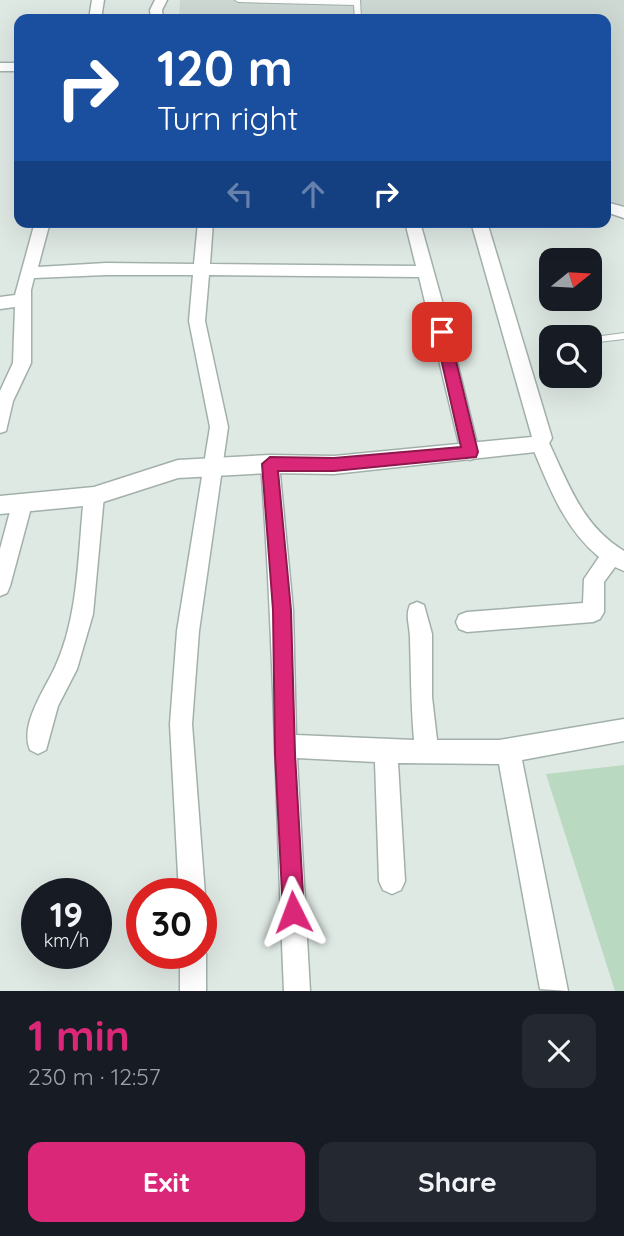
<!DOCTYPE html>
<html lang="en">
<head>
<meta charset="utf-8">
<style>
	body { margin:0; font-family:Quicksand,sans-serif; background:#242831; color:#f1f3f6; height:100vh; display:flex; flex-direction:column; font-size:26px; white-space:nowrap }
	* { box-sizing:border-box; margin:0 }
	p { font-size:23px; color:#9ea1a6 }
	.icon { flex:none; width:38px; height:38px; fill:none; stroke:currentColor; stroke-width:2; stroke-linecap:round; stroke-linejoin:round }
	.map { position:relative; height:991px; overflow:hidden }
	.panel { display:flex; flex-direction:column; background:#171b24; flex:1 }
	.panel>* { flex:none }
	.top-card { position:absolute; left:14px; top:14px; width:597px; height:214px; border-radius:14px; box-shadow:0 7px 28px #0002; background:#1a4fa0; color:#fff; overflow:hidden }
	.needle { width:46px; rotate:72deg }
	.fabs { position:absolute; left:539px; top:248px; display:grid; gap:14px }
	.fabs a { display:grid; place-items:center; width:63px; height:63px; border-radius:14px; background:#171b24; box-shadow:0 7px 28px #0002; font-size:35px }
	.speed { position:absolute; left:21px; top:878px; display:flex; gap:14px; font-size:35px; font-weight:700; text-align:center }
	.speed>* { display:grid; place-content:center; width:91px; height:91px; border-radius:50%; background:#171b24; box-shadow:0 7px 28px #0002; line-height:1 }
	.speed small { font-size:18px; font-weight:400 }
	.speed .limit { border:10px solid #d22; background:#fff; color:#111 }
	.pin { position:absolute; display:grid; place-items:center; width:60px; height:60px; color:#fff; margin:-30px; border-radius:14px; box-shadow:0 4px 10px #0006 }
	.me { position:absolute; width:77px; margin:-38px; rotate:357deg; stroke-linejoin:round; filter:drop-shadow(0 0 5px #0008) }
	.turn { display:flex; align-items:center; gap:24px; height:147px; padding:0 28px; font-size:32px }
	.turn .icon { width:91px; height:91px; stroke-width:2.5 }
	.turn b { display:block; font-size:49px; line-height:60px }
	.lanes { display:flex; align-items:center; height:66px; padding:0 28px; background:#0003; justify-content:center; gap:35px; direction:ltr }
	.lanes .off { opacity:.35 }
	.round { display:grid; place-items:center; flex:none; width:74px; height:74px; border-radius:14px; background:#242831 }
	.overview { display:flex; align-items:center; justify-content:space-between; height:119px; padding:0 28px }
	h1 { font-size:42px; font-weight:700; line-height:52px; color:#db2777 }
	.button { display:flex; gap:14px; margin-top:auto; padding:14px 28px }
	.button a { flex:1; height:80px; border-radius:14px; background:#db2777; color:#fff; font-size:28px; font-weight:700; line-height:80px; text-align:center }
	.button a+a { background:#242831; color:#f1f3f6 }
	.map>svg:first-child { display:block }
	.built { fill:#ced9d3 }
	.green { fill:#b9d9c0 }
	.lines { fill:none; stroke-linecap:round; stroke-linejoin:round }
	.service-casing { stroke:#a2b0ab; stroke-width:2 }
	.minor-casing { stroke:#a2b0ab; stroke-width:3 }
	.tertiary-casing { stroke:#a2b0ab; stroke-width:3 }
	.service { fill:#fff; fill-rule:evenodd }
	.minor { fill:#fff; fill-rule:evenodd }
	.tertiary { fill:#fff; fill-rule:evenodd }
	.route { fill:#db2777; stroke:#8e194d; stroke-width:2 }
</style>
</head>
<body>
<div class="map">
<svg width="624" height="991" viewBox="0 0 624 991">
	<rect width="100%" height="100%" fill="#dfe9e4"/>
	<!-- built -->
	<polygon class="built" points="180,0 624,0 624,207 606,206 606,19 179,19"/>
	<!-- green -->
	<polygon class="green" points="624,765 624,991 615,991 546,774"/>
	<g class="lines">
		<!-- service casing -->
		<g class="service-casing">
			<g id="service">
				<polygon points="235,0 360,0 361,19 355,19 354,5 238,2"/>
				<polygon points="624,333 624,339 590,343 590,338 587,338"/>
			</g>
		</g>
		<!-- minor casing -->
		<g class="minor-casing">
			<g id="minor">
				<polygon points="92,0 104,0 101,19 89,19"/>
				<polygon points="155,0 167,0 162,10 163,19 151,19 150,10"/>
				<polygon points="35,222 50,222 38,267 106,263 194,264 198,222 213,222 210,264 416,266 405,222 420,222 445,312 479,452 477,457 470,460 463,457 461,452 419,277 209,275 205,321 228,427 199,631 192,724 205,894 201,902 201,894 179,894 170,724 177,631 210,427 189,321 193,275 106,275 34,278 31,290 31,363 13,401 6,431 0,433 0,391 13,363 15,307 0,309 0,297 15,295"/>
				<path d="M540 436 547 439C568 482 581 525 624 551V571L615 567 604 582V612L600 619 593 622 467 632 459 629 456 622 459 615 467 612 583 603 584 579 599 557C563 527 549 486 531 444L533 439Z"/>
				<path d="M270 456 277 458 279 464 293 610 296 735 414 740C411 705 411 672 410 638 410 626 405 616 410 605L417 602 424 605 432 634V697L437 740H499L624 719V741L522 760 568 991 540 989 499 764 398 763 405 881 401 890 392 894 383 890 379 881 375 762 297 758 310 991H284C276 815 274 639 261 464L263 458Z"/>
				<path d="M94 488 101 490 104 496 93 614 77 669 58 706 46 750 38 754 30 750C19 724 46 688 56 665 79 614 78 551 84 496L87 490Z"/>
				<polygon points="22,496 29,498 32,504 10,586 7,593 0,596 0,549 12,504 15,498"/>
				<polygon points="201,944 206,954 206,991 180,991 180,954 201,954"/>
			</g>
		</g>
		<!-- tertiary casing -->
		<g class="tertiary-casing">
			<g id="tertiary">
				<rect x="0" y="63" width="19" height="8"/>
				<polygon points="606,202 624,207 624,218 606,212"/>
				<polygon points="471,222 487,222 552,438 545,451 334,474 270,473 178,478 94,505 0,514 0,496 94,487 178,460 270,455 334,456 532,437"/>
			</g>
		</g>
		<!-- service -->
		<use href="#service" class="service"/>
		<!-- minor -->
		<use href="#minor" class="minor"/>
		<!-- tertiary -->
		<use href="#tertiary" class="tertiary"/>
	</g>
	<!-- route -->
	<polygon class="route" points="442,327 449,332 478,452 476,457 334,471 278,471 291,610 295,754 304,912 301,919 293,923 286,919 283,912 275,754 273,610 262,464 270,457 334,458 461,447 435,332"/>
</svg>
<div class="fabs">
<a><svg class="needle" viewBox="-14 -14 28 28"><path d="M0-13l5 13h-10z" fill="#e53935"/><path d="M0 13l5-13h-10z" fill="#9ea1a6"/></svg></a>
<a><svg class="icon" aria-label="search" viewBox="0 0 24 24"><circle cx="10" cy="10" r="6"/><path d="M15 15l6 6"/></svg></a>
</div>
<div class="speed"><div>19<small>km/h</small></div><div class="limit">30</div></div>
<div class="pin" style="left:442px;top:332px;background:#d93025"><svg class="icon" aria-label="arrive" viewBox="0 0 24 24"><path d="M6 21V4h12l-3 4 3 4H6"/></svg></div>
<svg class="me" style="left:293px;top:912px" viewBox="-20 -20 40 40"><path d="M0-17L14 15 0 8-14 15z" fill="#db2777" stroke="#fff" stroke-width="4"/></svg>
<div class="top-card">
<div class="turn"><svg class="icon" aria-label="right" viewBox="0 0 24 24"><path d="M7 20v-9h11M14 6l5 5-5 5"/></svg><div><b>120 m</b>Turn right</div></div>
<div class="lanes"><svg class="icon off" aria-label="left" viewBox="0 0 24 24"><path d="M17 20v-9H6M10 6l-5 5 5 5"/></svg><svg class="icon off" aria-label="ahead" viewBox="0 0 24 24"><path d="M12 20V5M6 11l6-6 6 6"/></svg><svg class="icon" aria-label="right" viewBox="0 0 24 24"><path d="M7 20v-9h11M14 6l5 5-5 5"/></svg></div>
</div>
</div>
<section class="panel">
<div class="overview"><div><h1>1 min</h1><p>230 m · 12:57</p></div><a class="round"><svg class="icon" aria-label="close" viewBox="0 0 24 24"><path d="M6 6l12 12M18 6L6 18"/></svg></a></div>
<div class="button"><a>Exit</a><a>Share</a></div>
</section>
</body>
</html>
